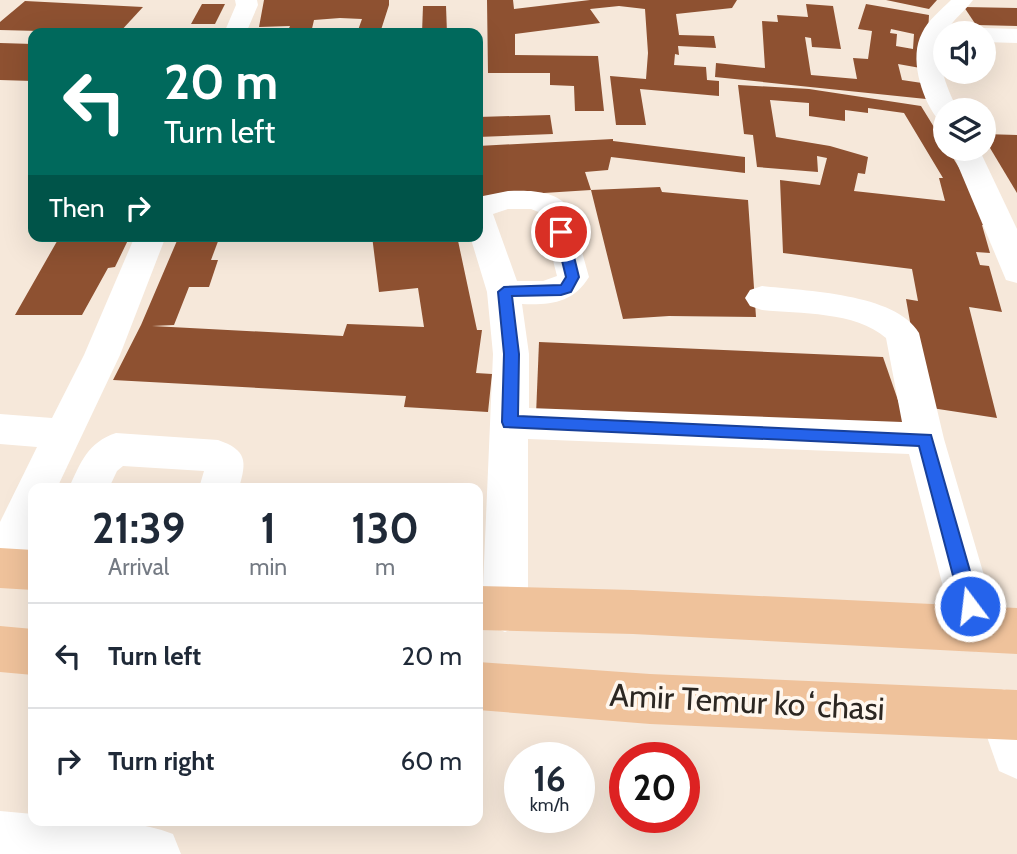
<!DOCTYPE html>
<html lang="en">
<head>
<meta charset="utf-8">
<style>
	body { margin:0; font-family:Cabin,sans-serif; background:#f6f6f7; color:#1f2937; height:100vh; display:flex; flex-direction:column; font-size:26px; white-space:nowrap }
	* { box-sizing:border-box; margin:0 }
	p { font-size:23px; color:#747a83 }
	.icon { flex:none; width:38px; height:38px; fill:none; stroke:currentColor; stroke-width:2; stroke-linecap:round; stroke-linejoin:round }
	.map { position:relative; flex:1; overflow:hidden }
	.side { position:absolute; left:28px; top:483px; width:455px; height:343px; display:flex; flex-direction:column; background:#fff; border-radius:14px; box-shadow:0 7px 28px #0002 }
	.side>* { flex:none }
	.banner { position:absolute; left:28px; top:28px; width:455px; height:214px; border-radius:14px; box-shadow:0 7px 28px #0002; background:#00695c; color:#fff; overflow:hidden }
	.tools { position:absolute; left:933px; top:21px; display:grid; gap:14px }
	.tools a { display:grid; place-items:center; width:63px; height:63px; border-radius:50%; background:#fff; box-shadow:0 7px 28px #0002; font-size:35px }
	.speed { position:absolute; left:504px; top:742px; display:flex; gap:14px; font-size:35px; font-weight:700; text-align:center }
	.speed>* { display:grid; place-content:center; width:91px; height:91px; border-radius:50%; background:#fff; box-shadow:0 7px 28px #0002; line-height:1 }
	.speed small { font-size:18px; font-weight:400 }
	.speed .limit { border:10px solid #d22; background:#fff; color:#111 }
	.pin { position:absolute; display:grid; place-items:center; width:60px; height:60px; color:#fff; margin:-30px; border:4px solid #fff; border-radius:50%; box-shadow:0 2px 7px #0007 }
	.me { position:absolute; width:77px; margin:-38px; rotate:345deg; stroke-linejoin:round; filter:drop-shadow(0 0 5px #0008) }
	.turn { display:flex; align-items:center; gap:24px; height:147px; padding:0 21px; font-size:32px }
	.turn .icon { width:91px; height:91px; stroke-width:2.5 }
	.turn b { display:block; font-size:49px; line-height:60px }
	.then { display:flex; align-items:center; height:66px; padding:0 21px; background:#0003; gap:14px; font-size:26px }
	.eta { display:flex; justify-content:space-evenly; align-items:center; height:119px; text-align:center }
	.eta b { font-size:42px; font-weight:700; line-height:49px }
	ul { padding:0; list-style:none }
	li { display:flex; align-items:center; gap:21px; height:105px; padding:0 21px; border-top:2px solid #e0e1e3 }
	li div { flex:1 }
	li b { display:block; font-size:26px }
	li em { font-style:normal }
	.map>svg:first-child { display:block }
	.building { fill:#8e5131; fill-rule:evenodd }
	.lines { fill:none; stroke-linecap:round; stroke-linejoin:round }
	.minor { fill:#fff; fill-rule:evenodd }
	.major { fill:#efc29b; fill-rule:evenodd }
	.route { fill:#2563eb; stroke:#184099; stroke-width:2 }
	.labels { text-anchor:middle; stroke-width:7; stroke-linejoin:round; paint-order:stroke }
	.near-street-label { font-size:32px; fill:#2c2722; stroke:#fff7ee }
</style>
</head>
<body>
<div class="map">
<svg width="1017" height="854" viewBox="0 0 1017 854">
	<rect width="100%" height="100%" fill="#f6e8da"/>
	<!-- building -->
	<g class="building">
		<polygon points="264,0 389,0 389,5 380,33 357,33 362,19 340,18 314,20 311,33 287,33 290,26 259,27"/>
		<polygon points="487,0 513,0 514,9 590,0 737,0 732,8 676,14 679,35 714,36 716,48 678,46 679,55 675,54 674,65 706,67 707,80 719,81 719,96 640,89 646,125 616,125 610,76 646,79 648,53 645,9 619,6 590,9 600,23 515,34 515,55 598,56 604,111 575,111 574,86 550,85 550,73 488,73"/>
		<polygon points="886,0 937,0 929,9"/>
		<polygon points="25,1 143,7 119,33 0,30 0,22"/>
		<polygon points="202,4 225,4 215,24 191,24"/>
		<path d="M806 4 833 6 841 49 812 47 811 38 805 37 811 75 857 79 853 58 868 59 872 31 858 29 866 4 929 15 926 69 898 64 902 80 922 83 926 99 715 77 716 63 765 68 762 21 778 22 777 15 808 17ZM891 29 914 34 913 49 896 46 897 34 890 33Z"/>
		<polygon points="423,6 446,6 447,33 422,33"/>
		<polygon points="964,7 1017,8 1017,26 976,25"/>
		<polygon points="0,43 33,44 33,81 0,80"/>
		<path d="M738 85 809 89 921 106 995 226 982 225 990 253 976 252 980 265 989 266 1002 312 969 307 997 418 925 407 906 299 918 301 912 269 783 253 780 180 820 185 827 158 817 156 818 172 757 167 753 135 744 134ZM770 100 809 103V116L845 121V110L868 113V108L904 113 943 178H939L945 201 854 191 858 173 865 174 868 157 830 146 776 137Z"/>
		<polygon points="550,115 553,134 478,137 478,117"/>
		<polygon points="984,134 1017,135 1017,193 984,138"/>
		<polygon points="613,139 613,141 745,157 745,173 611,157 608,170 585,172 591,190 478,197 478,146"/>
		<polygon points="660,187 662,192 748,200 756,317 669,316 623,319 591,190"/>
		<polygon points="60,236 130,236 115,267 108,268 82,315 15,315"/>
		<polygon points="179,236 220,236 211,260 218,260 209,287 189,287 174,325 152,326 343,336 347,324 424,327 418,288 379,292 372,236 457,236 477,330 482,330 476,373 492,374 488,412 404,407 406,396 113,380 141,325"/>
		<polygon points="539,342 883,357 909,432 536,415"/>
	</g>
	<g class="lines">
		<!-- minor -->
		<g class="minor">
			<polygon points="235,0 257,0 258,5 246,33 224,33 236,5"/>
			<path d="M951 0H973C965 11 954 19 947 30 931 52 947 89 958 110H945V119L936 117C921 96 909 57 922 33 928 20 941 10 951 0Z"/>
			<polygon points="984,28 1017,29 1017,43 984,42 984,33 974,33"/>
			<polygon points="951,149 979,149 1017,229 1017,283 1006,280"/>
			<path d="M508 191C529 190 557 190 570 209L589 277C573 303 551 305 522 304L529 354V408L902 422 886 338C855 311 800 314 762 310L750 306 745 298 750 290 762 286C804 291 896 293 919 333L944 439 1000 630 993 646 977 652 961 646 954 630 909 454 528 439V610L521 625 505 632 489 625 482 610 493 354 487 292 470 236H478V197ZM508 209H531L541 213 557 276 543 281H517L493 214Z"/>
			<polygon points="135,236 166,236 120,355 57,488 33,488 33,542 16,582 0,588 0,522 37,447 0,444 0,414 52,418 84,355"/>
			<path d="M116 433 218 440C247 450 247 461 239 488H199L204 471 123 466 117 471 109 488H69C80 463 88 442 116 433Z"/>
			<polygon points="1004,689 1017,694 1017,779 999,771 979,714 986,696"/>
			<path d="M0 811 33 814V821C79 821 129 817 173 834L181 854H0Z"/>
		</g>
		<!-- major -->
		<g class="major">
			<polygon points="0,548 33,550 33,590 0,588"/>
			<polygon points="478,586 633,590 1017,608 1017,654 633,634 478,630"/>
			<polygon points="0,626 33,629 33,675 0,672"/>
			<polygon points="478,662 650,674 1017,690 1017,740 650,724 478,710"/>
		</g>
	</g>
	<!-- route -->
	<polygon class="route" points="561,228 568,232 579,277 571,292 561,295 512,296 519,354 518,416 931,435 980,606 977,612 970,615 964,612 961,606 919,446 504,427 502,422 504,354 498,292 504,287 561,285 566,277 555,232"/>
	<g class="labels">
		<!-- near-street labels -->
		<g class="near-street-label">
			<text transform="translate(747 702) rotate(3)" y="11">Amir Temur koʻchasi</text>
		</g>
	</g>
</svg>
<div class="tools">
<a><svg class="icon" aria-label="sound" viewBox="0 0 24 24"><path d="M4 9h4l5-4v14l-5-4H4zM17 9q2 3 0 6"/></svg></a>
<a><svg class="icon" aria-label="layers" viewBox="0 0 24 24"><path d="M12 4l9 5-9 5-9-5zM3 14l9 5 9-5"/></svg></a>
</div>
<div class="speed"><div>16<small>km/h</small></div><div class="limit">20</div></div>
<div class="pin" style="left:561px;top:232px;background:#d93025"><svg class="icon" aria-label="arrive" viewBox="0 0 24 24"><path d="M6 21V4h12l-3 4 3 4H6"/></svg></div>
<svg class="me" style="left:970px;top:606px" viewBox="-20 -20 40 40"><circle r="17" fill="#2563eb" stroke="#fff" stroke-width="3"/><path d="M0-11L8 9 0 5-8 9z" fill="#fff"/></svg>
<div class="banner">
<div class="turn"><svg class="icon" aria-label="left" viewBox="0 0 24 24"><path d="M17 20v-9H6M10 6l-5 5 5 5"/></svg><div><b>20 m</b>Turn left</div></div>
<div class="then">Then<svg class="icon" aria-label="right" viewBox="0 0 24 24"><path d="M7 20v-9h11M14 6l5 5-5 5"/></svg></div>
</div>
<section class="side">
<div class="eta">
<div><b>21:39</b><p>Arrival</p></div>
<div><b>1</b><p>min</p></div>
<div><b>130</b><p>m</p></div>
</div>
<ul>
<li><svg class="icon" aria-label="left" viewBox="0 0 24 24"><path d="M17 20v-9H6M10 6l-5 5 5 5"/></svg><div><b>Turn left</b></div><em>20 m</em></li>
<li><svg class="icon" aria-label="right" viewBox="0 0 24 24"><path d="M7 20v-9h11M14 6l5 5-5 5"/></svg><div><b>Turn right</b></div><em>60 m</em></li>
</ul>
</section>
</div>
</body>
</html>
